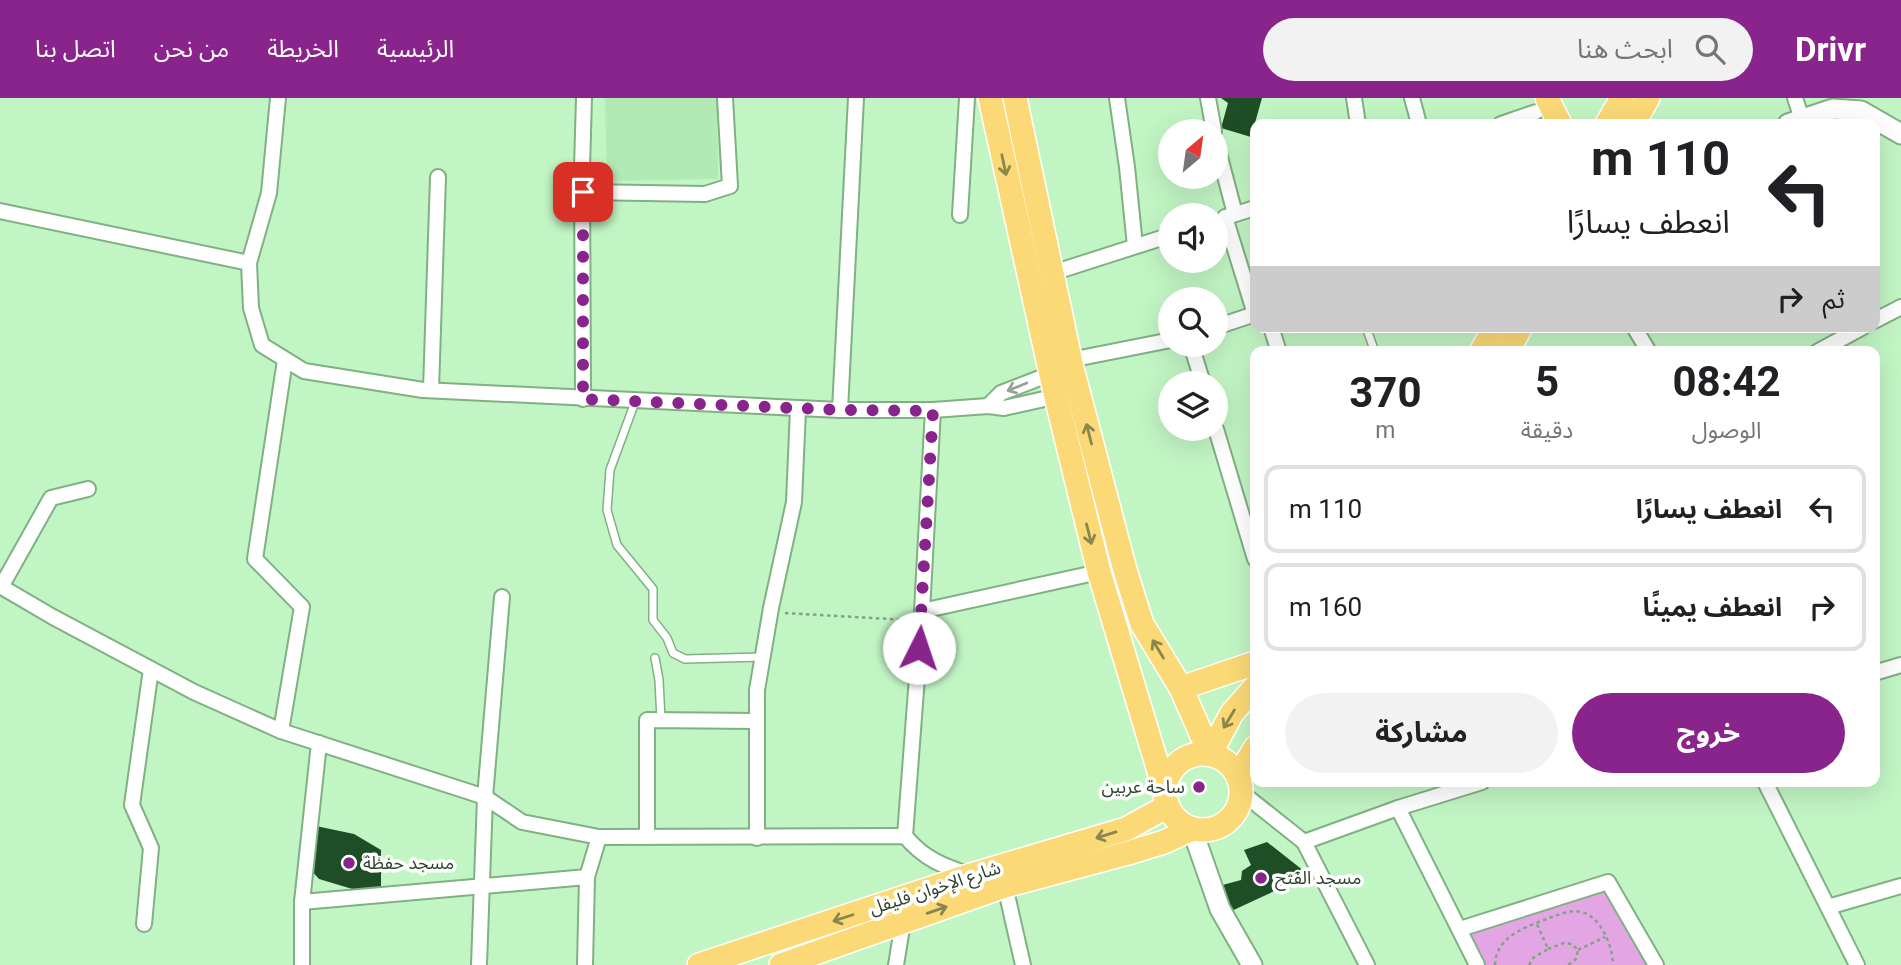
<!DOCTYPE html>
<html lang="ar">
<head>
<meta charset="utf-8">
<style>
	body { margin:0; font-family:Roboto,"Noto Sans Arabic",sans-serif; background:#f2f2f2; color:#202124; direction:rtl; height:100vh; display:flex; flex-direction:column; font-size:26px; white-space:nowrap }
	* { box-sizing:border-box; margin:0 }
	p { font-size:23px; color:#757577 }
	.icon { flex:none; width:38px; height:38px; fill:none; stroke:currentColor; stroke-width:2; stroke-linecap:round; stroke-linejoin:round }
	.map { position:relative; flex:1; overflow:hidden; direction:ltr }
	.panel { position:absolute; left:1250px; top:248px; width:630px; height:441px; display:flex; flex-direction:column; background:#fff; border-radius:14px; box-shadow:0 7px 28px #0002; direction:rtl }
	.panel>* { flex:none }
	.hud { position:absolute; left:1250px; top:21px; width:630px; height:214px; border-radius:14px; box-shadow:0 7px 28px #0002; direction:rtl; background:#fff; color:#202124; overflow:hidden }
	.needle { width:46px; rotate:29deg }
	.buttons { position:absolute; left:1158px; top:21px; display:grid; gap:14px }
	.buttons a { display:grid; place-items:center; width:70px; height:70px; border-radius:50%; background:#fff; box-shadow:0 7px 28px #0002; font-size:35px }
	.pin { position:absolute; display:grid; place-items:center; width:60px; height:60px; color:#fff; margin:-30px; border-radius:14px; box-shadow:0 4px 10px #0006 }
	.me { position:absolute; width:77px; margin:-38px; rotate:4deg; stroke-linejoin:round; filter:drop-shadow(0 0 5px #0008) }
	.turn { display:flex; align-items:center; gap:24px; height:147px; padding:0 35px; font-size:32px }
	.turn .icon { width:91px; height:91px; stroke-width:2.5 }
	.turn b { display:block; font-size:49px; line-height:60px }
	.then { display:flex; align-items:center; height:66px; padding:0 35px; background:#0003; gap:14px; font-size:26px }
	.eta { display:flex; justify-content:space-evenly; align-items:center; height:119px; text-align:center }
	.eta b { font-size:42px; font-weight:700; line-height:49px }
	.primary-button { display:flex; gap:14px; margin-top:auto; padding:14px 35px }
	.primary-button a { flex:1; height:80px; border-radius:42px; background:#88248c; color:#fff; font-size:28px; font-weight:700; line-height:80px; text-align:center }
	.primary-button a+a { background:#f2f2f2; color:#202124 }
	ul { padding:0; list-style:none }
	li { display:flex; align-items:center; gap:21px; height:88px; margin:0 14px 10px; padding:0 21px; border:4px solid #e0e0e0; border-radius:14px }
	li div { flex:1 }
	li b { display:block; font-size:26px }
	li em { font-style:normal }
	header { display:flex; align-items:center; gap:42px; box-sizing:border-box; height:98px; padding:0 35px; background:#88248c; color:#fff }
	header strong { font-size:33px }
	nav { display:flex; gap:38px; margin-inline-start:auto; font-size:24px }
	.search { width:490px; height:63px; background:#f2f2f2; display:flex; align-items:center; gap:18px; box-sizing:border-box; padding:0 24px; border-radius:38px; color:#757577; font-size:26px }
	.map>svg:first-child { display:block }
	.built { fill:#b1eab4 }
	.green { fill:#e3a5e4 }
	.building { fill:#1f4d25 }
	.lines { fill:none; stroke-linecap:round; stroke-linejoin:round }
	.service-casing { stroke:#80b083; stroke-width:10 }
	.minor-casing { stroke:#80b083; stroke-width:18 }
	.secondary-casing { stroke:#80b083; stroke-width:23 }
	.primary-casing { stroke:#fff; stroke-width:26 }
	.path { stroke:#7fa481; stroke-width:2.5; stroke-dasharray:3.5 3.5; stroke-linecap:butt }
	.service { stroke:#fff; stroke-width:7 }
	.minor { stroke:#fff; stroke-width:14 }
	.secondary { stroke:#fff; stroke-width:19 }
	.primary { stroke:#fbd976; stroke-width:23 }
	.oneway { stroke:#8a8650 }
	.oneway2 { stroke:#96a198 }
	.route { stroke:#88248c; stroke-width:12; stroke-dasharray:0 21.6 }
	.poi-dot { fill:#88248c; stroke:#fff; stroke-width:2.5 }
	.labels { text-anchor:middle; stroke-width:7; stroke-linejoin:round; paint-order:stroke }
	.poi-label { font-size:18px; fill:#2e4330; stroke:#fff; text-anchor:start }
	.street-label { font-size:18px; fill:#2e4330; stroke:#fff }
</style>
</head>
<body>
<header>
<strong>Drivr</strong>
<div class="search"><svg class="icon" aria-label="search" viewBox="0 0 24 24"><circle cx="10" cy="10" r="6"/><path d="M15 15l6 6"/></svg>ابحث هنا</div>
<nav><a>الرئيسية</a><a>الخريطة</a><a>من نحن</a><a>اتصل بنا</a></nav>
</header>
<div class="map">
<svg width="1901" height="867" viewBox="0 0 1901 867">
	<rect width="100%" height="100%" fill="#c2f5c4"/>
	<!-- built -->
	<polygon class="built" points="605,0 717,0 718,81 607,83"/>
	<!-- green -->
	<polygon class="green" points="1606,790 1649,867 1484,867 1469,836"/>
	<!-- building -->
	<g class="building">
		<polygon points="1221,0 1262,0 1251,39 1221,30 1228,5"/>
		<polygon points="316,728 354,736 381,752 381,791 359,793 319,781 310,771"/>
		<polygon points="1267,744 1309,777 1225,816 1219,788 1241,782 1242,773 1251,767 1244,752"/>
	</g>
	<g class="lines">
		<!-- service casing -->
		<g class="service-casing">
			<g id="service">
				<polyline points="1366,229 1375,254"/>
				<polyline points="635,304 610,372 607,412 617,447 653,491 653,522 667,540 673,555 685,561 762,559"/>
				<polyline points="655,560 659,582 661,622"/>
			</g>
		</g>
		<!-- minor casing -->
		<g class="minor-casing">
			<g id="minor">
				<polyline points="278,0 269,95 249,165 251,210 262,247 304,273 423,292 840,312 933,312 988,308 1004,310 1062,297"/>
				<polyline points="1117,0 1127,69 1135,148"/>
				<polyline points="1208,0 1214,33"/>
				<polyline points="1354,0 1358,26"/>
				<polyline points="1412,0 1419,26"/>
				<polyline points="1795,0 1802,21"/>
				<polyline points="1501,26 1536,14"/>
				<polyline points="1216,44 1235,116"/>
				<polyline points="583,94 705,96 730,88 725,0"/>
				<polyline points="0,113 249,165"/>
				<polyline points="960,117 967,0"/>
				<polyline points="1225,119 1255,216"/>
				<polyline points="1226,119 1255,110"/>
				<polyline points="1046,177 1171,137"/>
				<polyline points="1874,223 1901,209"/>
				<polyline points="1216,229 1255,216"/>
				<polyline points="1271,229 1279,254"/>
				<polyline points="1634,229 1649,254"/>
				<polyline points="1191,247 1203,285"/>
				<polyline points="1817,254 1863,229"/>
				<polyline points="1070,262 1171,242"/>
				<polyline points="431,292 438,79"/>
				<polyline points="583,301 582,70 584,0"/>
				<polyline points="988,308 1001,295 1058,273"/>
				<polyline points="840,312 856,0"/>
				<polyline points="1216,331 1255,461"/>
				<path d="M0 488 53 519 194 594 281 633 485 699 522 724 599 739 905 738C924 761 943 768 970 777"/>
				<polyline points="1,489 51,400 88,391"/>
				<polyline points="922,513 1099,474"/>
				<polyline points="1874,575 1901,567"/>
				<polyline points="281,633 302,509 255,461 285,262"/>
				<polyline points="319,645 302,804 587,779"/>
				<polyline points="1765,684 1857,867"/>
				<polyline points="1241,694 1304,744 1398,710 1482,684"/>
				<polyline points="1398,710 1477,867"/>
				<polyline points="905,738 922,513 933,312"/>
				<polyline points="647,739 647,622 757,623"/>
				<polyline points="757,740 757,592 771,510 794,404 798,311"/>
				<polyline points="1304,744 1367,867"/>
				<polyline points="1005,788 1023,867"/>
				<polyline points="302,804 302,867"/>
				<polyline points="1828,809 1901,788"/>
				<polyline points="144,826 151,750 132,707 151,571"/>
				<polyline points="1460,831 1608,784 1656,867"/>
				<polyline points="479,867 485,699 502,499"/>
				<polyline points="585,867 587,779 599,739"/>
				<polyline points="896,867 903,824"/>
			</g>
		</g>
		<!-- secondary casing -->
		<g class="secondary-casing">
			<g id="secondary">
				<polyline points="1788,26 1833,11 1861,13 1901,36"/>
				<polyline points="1192,731 1220,811 1252,867"/>
			</g>
		</g>
		<!-- primary casing -->
		<g class="primary-casing">
			<g id="primary">
				<polyline points="990,0 1056,299 1099,474 1165,693"/>
				<polyline points="1015,0 1072,270 1125,472 1142,526 1181,590 1210,656"/>
				<polyline points="1547,0 1560,26"/>
				<polyline points="1607,26 1622,0"/>
				<polyline points="1633,26 1648,0"/>
				<polyline points="1481,254 1495,229"/>
				<polyline points="1507,254 1521,229"/>
				<polyline points="1181,590 1255,565"/>
				<polyline points="1210,656 1232,615 1255,589"/>
				<circle cx="1203" cy="694" r="38"/>
				<polyline points="1238,679 1255,650"/>
				<polyline points="699,867 971,777 1126,731 1168,708"/>
				<polyline points="781,867 1005,788 1128,755 1164,744 1192,731"/>
			</g>
		</g>
		<!-- path -->
		<g class="path">
			<polyline points="785,515 907,522"/>
			<polyline points="1548,851 1564,845 1572,846 1578,852 1576,861 1568,867"/>
			<polyline points="1578,852 1605,839"/>
			<path d="M1495 867C1496 838 1526 829 1549 820 1559 817 1570 811 1581 814 1601 818 1613 849 1613 867"/>
			<polyline points="1529,867 1533,860 1548,851 1537,826"/>
		</g>
		<!-- service -->
		<use href="#service" class="service"/>
		<!-- minor -->
		<use href="#minor" class="minor"/>
		<!-- secondary -->
		<use href="#secondary" class="secondary"/>
		<!-- primary -->
		<use href="#primary" class="primary"/>
	</g>
	<!-- one-way arrows -->
	<defs><path id="oneway-shaft" d="M-6 0H5M1.5-3L5.5 0L1.5 3" fill="none" stroke-width="1.6" stroke-linecap="round" stroke-linejoin="round" transform="scale(1.75)"/></defs>
	<g class="oneway">
		<use href="#oneway-shaft" transform="translate(1004 67) rotate(78)"/>
		<use href="#oneway-shaft" transform="translate(1089 336) rotate(-104)"/>
		<use href="#oneway-shaft" transform="translate(1089 436) rotate(76)"/>
		<use href="#oneway-shaft" transform="translate(1158 551) rotate(-121)"/>
		<use href="#oneway-shaft" transform="translate(1229 621) rotate(121)"/>
		<use href="#oneway-shaft" transform="translate(1106 737) rotate(163)"/>
		<use href="#oneway-shaft" transform="translate(937 812) rotate(-19)"/>
		<use href="#oneway-shaft" transform="translate(843 820) rotate(162)"/>
	</g>
	<use class="oneway2" href="#oneway-shaft" transform="translate(1017 289) rotate(158)"/>
	<g class="lines">
		<!-- route -->
		<polyline class="route" points="583,94 583,301 840,312 933,313 919,550"/>
	</g>
	<!-- markers -->
	<g class="poi-dot">
		<circle cx="1199" cy="689" r="7"/>
		<circle cx="349" cy="765" r="7"/>
		<circle cx="1261" cy="780" r="7"/>
	</g>
	<g class="labels">
		<!-- poi labels -->
		<g class="poi-label">
			<text x="1185" y="695" text-anchor="end">ساحة عربين</text>
			<text x="363" y="771">مسجد حفظة</text>
			<text x="1275" y="786">مسجد الفتح</text>
		</g>
		<!-- street labels -->
		<g class="street-label">
			<text transform="translate(935 790) rotate(-18)" y="6">شارع الإخوان فليفل</text>
		</g>
	</g>
</svg>
<div class="buttons">
<a><svg class="needle" viewBox="-14 -14 28 28"><path d="M0-13l5 13h-10z" fill="#e53935"/><path d="M0 13l5-13h-10z" fill="#757577"/></svg></a>
<a><svg class="icon" aria-label="sound" viewBox="0 0 24 24"><path d="M4 9h4l5-4v14l-5-4H4zM17 9q2 3 0 6"/></svg></a>
<a><svg class="icon" aria-label="search" viewBox="0 0 24 24"><circle cx="10" cy="10" r="6"/><path d="M15 15l6 6"/></svg></a>
<a><svg class="icon" aria-label="layers" viewBox="0 0 24 24"><path d="M12 4l9 5-9 5-9-5zM3 14l9 5 9-5"/></svg></a>
</div>
<div class="pin" style="left:583px;top:94px;background:#d93025"><svg class="icon" aria-label="arrive" viewBox="0 0 24 24"><path d="M6 21V4h12l-3 4 3 4H6"/></svg></div>
<svg class="me" style="left:919px;top:550px" viewBox="-20 -20 40 40"><circle r="19" fill="#fff"/><path d="M0-13L10 11 0 6-10 11z" fill="#88248c"/></svg>
<div class="hud">
<div class="turn"><svg class="icon" aria-label="left" viewBox="0 0 24 24"><path d="M17 20v-9H6M10 6l-5 5 5 5"/></svg><div><b>110 m</b>انعطف يسارًا</div></div>
<div class="then">ثم<svg class="icon" aria-label="right" viewBox="0 0 24 24"><path d="M7 20v-9h11M14 6l5 5-5 5"/></svg></div>
</div>
<section class="panel">
<div class="eta">
<div><b>08:42</b><p>الوصول</p></div>
<div><b>5</b><p>دقيقة</p></div>
<div><b>370</b><p>m</p></div>
</div>
<ul>
<li><svg class="icon" aria-label="left" viewBox="0 0 24 24"><path d="M17 20v-9H6M10 6l-5 5 5 5"/></svg><div><b>انعطف يسارًا</b></div><em>110 m</em></li>
<li><svg class="icon" aria-label="right" viewBox="0 0 24 24"><path d="M7 20v-9h11M14 6l5 5-5 5"/></svg><div><b>انعطف يمينًا</b></div><em>160 m</em></li>
</ul>
<div class="primary-button"><a>خروج</a><a>مشاركة</a></div>
</section>
</div>
</body>
</html>
